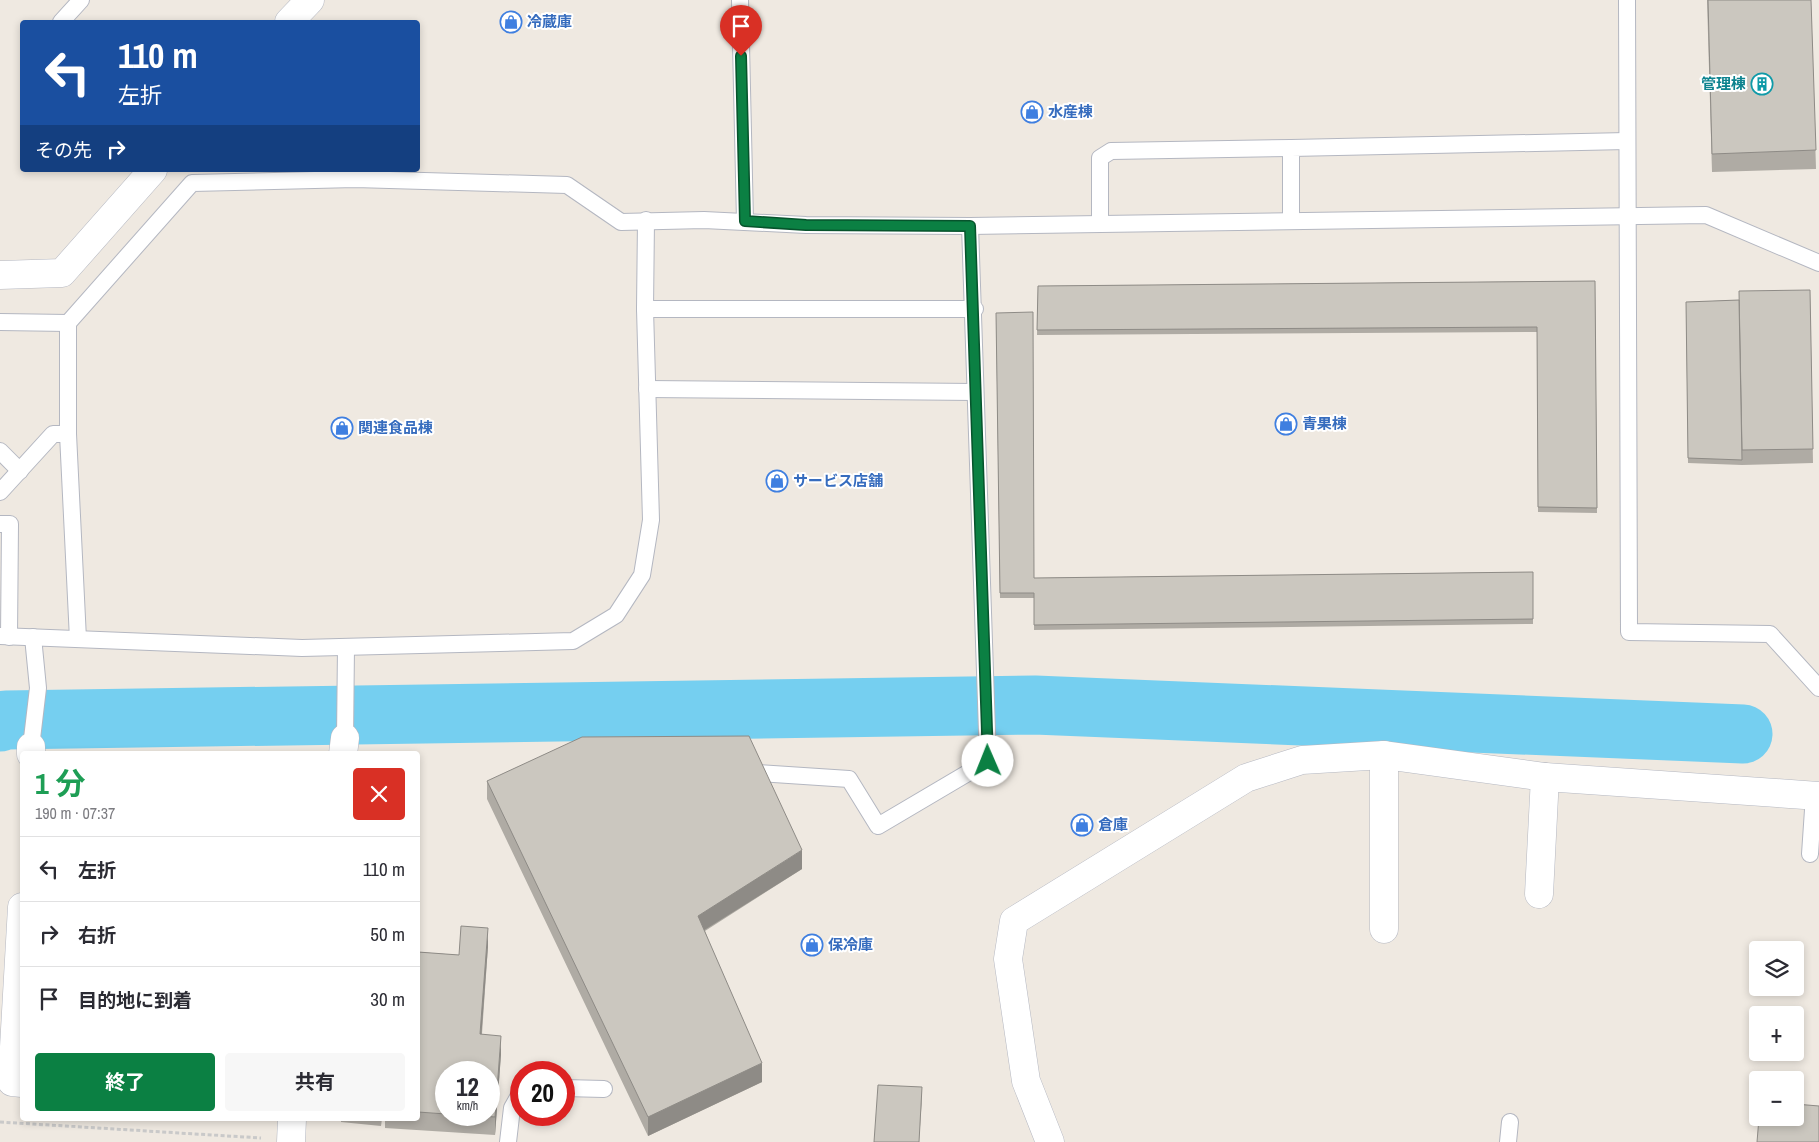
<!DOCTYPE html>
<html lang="ja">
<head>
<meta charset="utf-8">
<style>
	body { margin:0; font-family:"Archivo Narrow","Noto Sans JP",sans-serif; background:#f7f7f7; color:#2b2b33; height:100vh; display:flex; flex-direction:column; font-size:19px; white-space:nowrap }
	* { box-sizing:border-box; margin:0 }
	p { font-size:16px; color:#7c7c81 }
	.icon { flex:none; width:28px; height:28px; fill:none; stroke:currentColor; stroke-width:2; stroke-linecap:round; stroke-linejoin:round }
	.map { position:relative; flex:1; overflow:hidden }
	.side { position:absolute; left:20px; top:751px; width:400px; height:370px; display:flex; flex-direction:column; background:#fff; border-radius:5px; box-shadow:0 2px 8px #0003 }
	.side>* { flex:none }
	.guide { position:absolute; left:20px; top:20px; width:400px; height:152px; border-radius:5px; box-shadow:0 2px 8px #0003; background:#1a4fa0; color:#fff; overflow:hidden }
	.buttons { position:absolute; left:1749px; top:941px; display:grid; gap:10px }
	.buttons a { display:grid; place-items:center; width:55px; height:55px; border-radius:5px; background:#fff; box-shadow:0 2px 8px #0003; font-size:25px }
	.speed { position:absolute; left:435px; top:1061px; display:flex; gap:10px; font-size:25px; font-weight:700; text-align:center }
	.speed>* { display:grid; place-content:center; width:65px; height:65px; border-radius:50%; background:#fff; box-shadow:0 2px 8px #0003; line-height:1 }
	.speed small { font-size:12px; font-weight:400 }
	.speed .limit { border:8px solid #d22; background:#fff; color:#111 }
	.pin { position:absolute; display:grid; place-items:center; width:42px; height:42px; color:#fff; margin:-51px -21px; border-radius:50% 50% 50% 0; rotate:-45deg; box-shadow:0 0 5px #0007 }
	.pin .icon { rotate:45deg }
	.me { position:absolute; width:55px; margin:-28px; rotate:359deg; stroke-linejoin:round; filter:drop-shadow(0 0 4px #0008) }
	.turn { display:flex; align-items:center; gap:18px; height:105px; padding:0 15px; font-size:22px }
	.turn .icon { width:65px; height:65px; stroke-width:2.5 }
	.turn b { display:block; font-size:35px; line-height:42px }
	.then { display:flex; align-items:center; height:48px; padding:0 15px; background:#0003; gap:10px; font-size:19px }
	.round { display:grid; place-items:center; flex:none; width:52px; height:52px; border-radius:5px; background:#f7f7f7 }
	.head { display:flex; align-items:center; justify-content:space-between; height:85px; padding:0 15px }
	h1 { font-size:30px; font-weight:700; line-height:38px; color:#1e9e55 }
	.action { display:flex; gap:10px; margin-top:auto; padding:10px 15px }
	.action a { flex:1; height:58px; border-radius:5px; background:#0b8043; color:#fff; font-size:20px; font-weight:700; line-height:58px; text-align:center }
	.action a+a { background:#f7f7f7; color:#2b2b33 }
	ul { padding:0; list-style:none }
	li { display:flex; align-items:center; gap:15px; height:65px; padding:0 15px; border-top:1px solid #e1e1e2 }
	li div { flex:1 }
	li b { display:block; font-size:19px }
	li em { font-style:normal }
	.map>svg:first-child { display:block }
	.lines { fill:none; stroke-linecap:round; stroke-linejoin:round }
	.river { stroke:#75cff0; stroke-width:59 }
	.lane-casing { stroke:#b4b7c1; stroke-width:18 }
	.street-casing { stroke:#b4b7c1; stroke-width:29 }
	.path { stroke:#c9c9c9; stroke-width:3; stroke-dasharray:4 2.5; stroke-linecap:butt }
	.lane { stroke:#fff; stroke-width:16 }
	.street { stroke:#fff; stroke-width:28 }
	.wall { fill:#afaba4; fill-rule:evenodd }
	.shaded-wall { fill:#8e8b86 }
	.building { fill:#cbc7bf; stroke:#8e8b86 }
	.route-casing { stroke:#07532c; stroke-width:12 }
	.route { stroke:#0b8043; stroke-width:9 }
	.labels { text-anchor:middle; stroke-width:4; stroke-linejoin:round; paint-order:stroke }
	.shop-label { font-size:15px; font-weight:bold; fill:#366cbe; stroke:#fff; text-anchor:start }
	.culture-label { font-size:15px; font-weight:bold; fill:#0d838f; stroke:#fff; text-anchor:end }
</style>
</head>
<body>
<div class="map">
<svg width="1819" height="1142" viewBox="0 0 1819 1142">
	<rect width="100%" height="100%" fill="#efe9e1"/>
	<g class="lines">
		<!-- river -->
		<polyline class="river" points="0,722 6,720 1035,705 1743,734"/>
		<!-- lane casing -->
		<g class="lane-casing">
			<g id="lane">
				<polyline points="740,0 745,221"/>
				<polyline points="1627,0 1629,632 1770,634 1819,688"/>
				<polyline points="61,22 81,0"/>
				<polyline points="1291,221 1291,148 1627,141"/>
				<polyline points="1100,224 1100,158 1111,151 1291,148"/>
				<polyline points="645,309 975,309"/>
				<polyline points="0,322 68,323"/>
				<polyline points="647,389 975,392"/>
				<polyline points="0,451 20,471"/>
				<polyline points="0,492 53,434 68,434"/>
				<polyline points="0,524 10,524 9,637"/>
				<polyline points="0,636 302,648 573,641 616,615 642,575 651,520 645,309 646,220"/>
				<polyline points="78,639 68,434 68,323 192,183 355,179 567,185 621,222 704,220 806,225 970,226 1706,215 1819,263"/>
				<polyline points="345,738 346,647"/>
				<polyline points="31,747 38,688 33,637"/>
				<polyline points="757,773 849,779 878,826 988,761 970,226"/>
				<polyline points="1810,854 1814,795"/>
				<polyline points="564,1088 604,1089"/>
				<polyline points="508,1142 512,1108 521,1092"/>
				<polyline points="1508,1142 1510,1122"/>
			</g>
		</g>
		<!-- street casing -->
		<g class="street-casing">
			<g id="street">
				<polyline points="289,22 310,0"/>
				<polyline points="0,275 62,273 153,170"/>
				<polyline points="31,754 31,747"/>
				<polyline points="343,754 345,738"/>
				<polyline points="1539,894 1545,777"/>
				<polyline points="22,907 12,1082 22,1083"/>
				<polyline points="1384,929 1384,755"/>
				<polyline points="291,1142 292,1119"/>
				<polyline points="1050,1142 1026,1081 1008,959 1014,921 1246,778 1302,760 1384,755 1545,777 1819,796"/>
			</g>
		</g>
		<!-- path -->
		<polyline class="path" points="0,1122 261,1138"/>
		<!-- lane -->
		<use href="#lane" class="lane"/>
		<!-- street -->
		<use href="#street" class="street"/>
	</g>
	<!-- wall -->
	<g class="wall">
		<polygon points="1707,0 1811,0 1816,169 1712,172"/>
		<polygon points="1595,281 1597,513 1538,512 1537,332 1037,335 1038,286"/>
		<polygon points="1810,290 1813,463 1742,465 1688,463 1686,302 1739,300"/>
		<polygon points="996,313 1034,578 1533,572 1533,624 1034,630 1034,598 1000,598"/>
		<polygon points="487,781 802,869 705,931 762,1082 648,1136 487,799"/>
		<path d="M488 946 482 1034 501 1054 495 1135 385 1128V1119H418V952L459 955ZM446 1072 489 1115H446Z"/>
		<polygon points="341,1119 382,1119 381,1126 341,1122"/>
	</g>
	<!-- shaded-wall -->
	<g class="shaded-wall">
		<polygon points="802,850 802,869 698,934 698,916"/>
		<polygon points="488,928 488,946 480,1053 480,1034"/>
		<polygon points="501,1036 501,1054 495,1135 495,1117"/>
		<polygon points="762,1063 762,1082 648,1136 648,1117"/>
		<polygon points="922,1087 922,1097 919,1142"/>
	</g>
	<!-- building -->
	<g class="building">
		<polygon points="1708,0 1811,0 1816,150 1712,154"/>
		<polygon points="1595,281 1597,508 1538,507 1537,327 1037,330 1038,286"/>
		<polygon points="1810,290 1813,449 1742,450 1739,291"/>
		<polygon points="1739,300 1742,460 1688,458 1686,302"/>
		<polygon points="1033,312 1034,578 1533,572 1533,619 1034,625 1034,593 1000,593 996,313"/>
		<polygon points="749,736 802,850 698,916 762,1063 648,1117 487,781 582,737"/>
		<polygon points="461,926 488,928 480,1034 501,1036 495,1117 466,1115 489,1115 489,1072 446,1072 446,1114 418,1112 418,952 459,955"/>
		<polygon points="878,1085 922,1087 919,1142 874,1142"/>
		<polygon points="1795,1104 1819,1106 1819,1142 1757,1142 1759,1118 1795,1118"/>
	</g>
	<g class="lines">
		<!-- route casing -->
		<g class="route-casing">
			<polyline id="route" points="741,56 745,221 806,225 970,226 988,761"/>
		</g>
		<!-- route -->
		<use href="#route" class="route"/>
	</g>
	<!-- icons -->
	<defs>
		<g id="shop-ring" transform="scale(1.125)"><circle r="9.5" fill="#fff" stroke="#3f7fe0" stroke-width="1.5"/><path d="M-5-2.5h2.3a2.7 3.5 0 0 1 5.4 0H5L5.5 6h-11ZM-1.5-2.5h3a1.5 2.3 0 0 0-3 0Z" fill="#3f7fe0"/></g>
		<g id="building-ring" transform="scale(1.125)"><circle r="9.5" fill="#fff" stroke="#0f9aa8" stroke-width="1.5"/><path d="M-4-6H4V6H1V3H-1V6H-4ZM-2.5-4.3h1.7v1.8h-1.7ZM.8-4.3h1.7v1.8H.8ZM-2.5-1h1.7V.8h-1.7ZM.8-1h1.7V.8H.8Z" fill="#0f9aa8"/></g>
	</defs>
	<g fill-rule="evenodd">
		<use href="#shop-ring" x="511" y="22"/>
		<use href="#building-ring" x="1762" y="84"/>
		<use href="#shop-ring" x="1032" y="112"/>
		<use href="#shop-ring" x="1286" y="424"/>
		<use href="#shop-ring" x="342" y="428"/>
		<use href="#shop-ring" x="777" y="481"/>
		<use href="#shop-ring" x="1082" y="825"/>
		<use href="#shop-ring" x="812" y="945"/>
	</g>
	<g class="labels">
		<!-- shop labels -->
		<g class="shop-label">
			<text x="527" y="27">冷蔵庫</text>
			<text x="1048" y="117">水産棟</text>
			<text x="1302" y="429">青果棟</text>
			<text x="358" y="433">関連食品棟</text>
			<text x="793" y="486">サービス店舗</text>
			<text x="1098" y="830">倉庫</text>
			<text x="828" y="950">保冷庫</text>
		</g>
		<!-- culture labels -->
		<g class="culture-label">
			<text x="1746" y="89">管理棟</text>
		</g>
	</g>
</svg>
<div class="buttons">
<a><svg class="icon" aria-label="layers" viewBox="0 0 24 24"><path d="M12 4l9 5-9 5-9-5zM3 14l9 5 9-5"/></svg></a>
<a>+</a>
<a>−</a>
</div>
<div class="speed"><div>12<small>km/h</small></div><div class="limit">20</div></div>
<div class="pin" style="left:741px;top:56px;background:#d93025"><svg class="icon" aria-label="arrive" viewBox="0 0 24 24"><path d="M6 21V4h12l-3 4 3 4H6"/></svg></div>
<svg class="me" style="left:988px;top:761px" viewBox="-20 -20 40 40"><circle r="19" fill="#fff"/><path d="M0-13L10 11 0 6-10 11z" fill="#0b8043"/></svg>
<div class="guide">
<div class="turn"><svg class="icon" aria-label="left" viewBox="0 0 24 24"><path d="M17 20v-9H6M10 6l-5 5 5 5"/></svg><div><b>110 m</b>左折</div></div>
<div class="then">その先<svg class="icon" aria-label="right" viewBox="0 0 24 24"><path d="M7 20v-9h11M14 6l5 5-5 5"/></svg></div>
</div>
<section class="side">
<div class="head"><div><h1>1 分</h1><p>190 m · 07:37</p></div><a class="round" style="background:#d93025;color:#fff"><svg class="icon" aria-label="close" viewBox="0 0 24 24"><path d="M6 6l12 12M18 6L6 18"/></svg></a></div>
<ul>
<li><svg class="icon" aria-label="left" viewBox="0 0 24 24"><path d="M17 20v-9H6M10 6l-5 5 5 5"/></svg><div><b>左折</b></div><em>110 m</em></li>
<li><svg class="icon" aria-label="right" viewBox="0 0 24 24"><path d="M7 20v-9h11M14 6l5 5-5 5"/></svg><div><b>右折</b></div><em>50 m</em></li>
<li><svg class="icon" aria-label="arrive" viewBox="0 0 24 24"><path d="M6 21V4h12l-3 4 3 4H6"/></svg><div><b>目的地に到着</b></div><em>30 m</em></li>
</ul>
<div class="action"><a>終了</a><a>共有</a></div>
</section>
</div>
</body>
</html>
